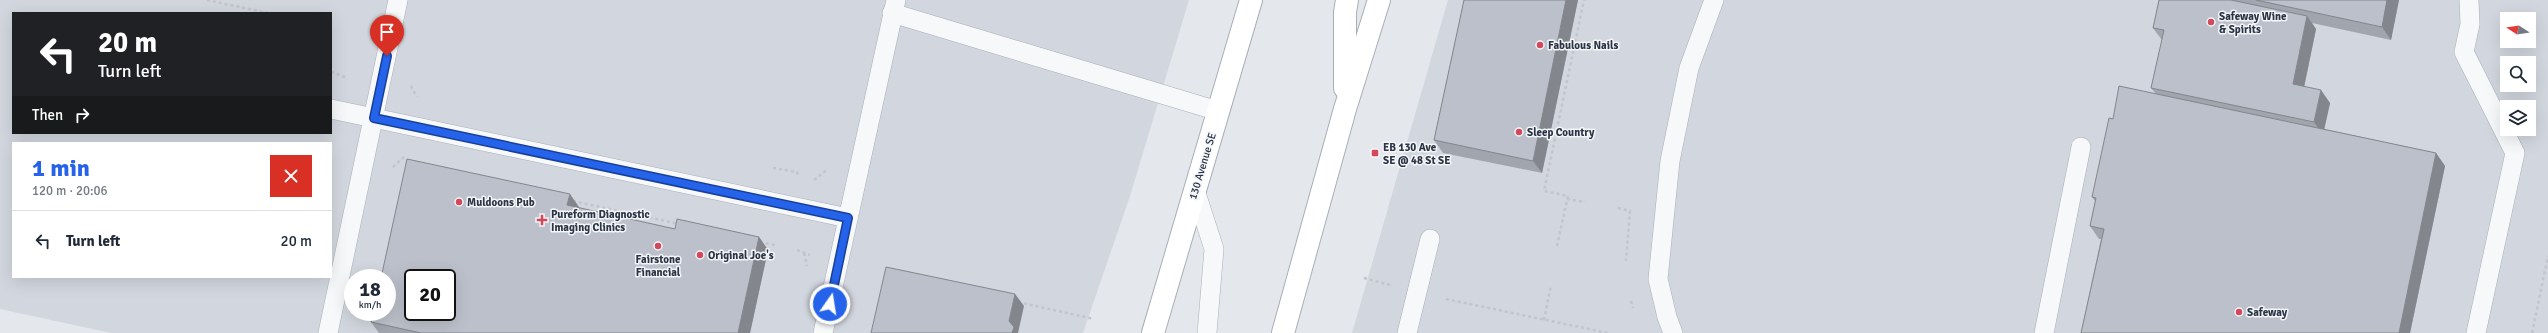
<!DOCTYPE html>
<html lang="en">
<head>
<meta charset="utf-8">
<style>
	body { margin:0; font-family:Signika,sans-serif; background:#f6f6f7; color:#1f2937; height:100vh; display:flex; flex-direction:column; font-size:15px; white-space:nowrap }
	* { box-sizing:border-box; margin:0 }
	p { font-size:13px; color:#747a83 }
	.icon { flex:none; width:22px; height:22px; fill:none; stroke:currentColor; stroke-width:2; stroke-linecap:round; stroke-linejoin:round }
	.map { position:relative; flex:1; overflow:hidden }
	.panel { position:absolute; left:12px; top:142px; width:320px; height:136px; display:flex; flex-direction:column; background:#fff; border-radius:0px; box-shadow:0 4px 16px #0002 }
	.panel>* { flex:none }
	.top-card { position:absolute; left:12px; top:12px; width:320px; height:122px; border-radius:0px; box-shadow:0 4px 16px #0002; background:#202124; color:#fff; overflow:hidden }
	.needle { width:26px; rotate:282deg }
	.buttons { position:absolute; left:2500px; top:12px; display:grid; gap:8px }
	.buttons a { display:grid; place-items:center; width:36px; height:36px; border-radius:0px; background:#fff; box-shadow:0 4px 16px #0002; font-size:20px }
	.speed { position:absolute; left:344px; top:269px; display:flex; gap:8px; font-size:20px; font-weight:700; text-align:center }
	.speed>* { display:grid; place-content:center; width:52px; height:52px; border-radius:50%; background:#fff; box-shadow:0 4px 16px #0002; line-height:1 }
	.speed small { font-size:10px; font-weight:400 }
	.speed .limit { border:2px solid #111; border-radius:6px; background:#fff; color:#111 }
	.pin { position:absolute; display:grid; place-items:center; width:34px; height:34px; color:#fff; margin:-41px -17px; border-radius:50% 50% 50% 0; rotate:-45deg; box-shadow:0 0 4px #0007 }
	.pin .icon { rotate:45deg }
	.me { position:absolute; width:44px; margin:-22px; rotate:13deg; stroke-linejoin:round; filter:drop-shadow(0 0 3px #0008) }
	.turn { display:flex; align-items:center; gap:14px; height:84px; padding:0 20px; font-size:18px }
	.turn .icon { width:52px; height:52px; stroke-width:2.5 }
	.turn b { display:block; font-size:28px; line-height:34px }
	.then { display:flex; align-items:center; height:38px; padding:0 20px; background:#0003; gap:8px; font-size:15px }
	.round { display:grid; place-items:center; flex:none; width:42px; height:42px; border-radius:0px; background:#f6f6f7 }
	.overview { display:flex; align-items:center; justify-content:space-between; height:68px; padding:0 20px }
	h1 { font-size:24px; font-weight:700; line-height:30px; color:#2563eb }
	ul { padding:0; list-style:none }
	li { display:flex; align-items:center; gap:12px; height:60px; padding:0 20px; border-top:1px solid #e0e1e3 }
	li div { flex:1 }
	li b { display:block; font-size:15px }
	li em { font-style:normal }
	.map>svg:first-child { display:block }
	.built { fill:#d2d6de; fill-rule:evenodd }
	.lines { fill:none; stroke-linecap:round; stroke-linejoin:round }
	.lane-casing { stroke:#a9aeb7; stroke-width:20 }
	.secondary-casing { stroke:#a9aeb7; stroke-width:24 }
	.path { stroke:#c2c5cb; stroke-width:2.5; stroke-dasharray:3 3; stroke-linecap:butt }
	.lane { stroke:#f7f8fa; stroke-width:19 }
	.secondary { stroke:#fff; stroke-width:22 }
	.wall { fill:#a1a5ae }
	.shaded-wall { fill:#83868d }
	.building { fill:#bbc0ca; stroke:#83868d; fill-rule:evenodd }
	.route-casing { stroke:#184099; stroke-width:10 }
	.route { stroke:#2563eb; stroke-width:7 }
	.poi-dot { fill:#d1495b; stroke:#f4f6f9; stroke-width:1.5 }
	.labels { text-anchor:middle; stroke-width:3; stroke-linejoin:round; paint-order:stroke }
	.poi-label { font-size:11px; font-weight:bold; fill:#2b3445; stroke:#f4f6f9; text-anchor:start }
	.street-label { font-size:11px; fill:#2b3445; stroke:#f4f6f9 }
</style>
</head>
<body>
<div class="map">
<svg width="2548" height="333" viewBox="0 0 2548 333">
	<rect width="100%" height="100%" fill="#e4e7ec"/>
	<!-- built -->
	<g class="built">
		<path d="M0 0H1189L1130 196 1083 333H111L0 309ZM13 13H331V133H13ZM13 143H331V277H13ZM353 278H387V312H353ZM413 278H447V312H413Z"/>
		<path d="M1448 0H2548V333H1352ZM2507 19H2529V41H2507ZM2507 63H2529V85H2507ZM2507 107H2529V129H2507Z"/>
	</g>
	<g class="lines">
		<!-- lane casing -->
		<g class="lane-casing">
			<g id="lane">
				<polyline points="2469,0 2470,24 2464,52 2515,153 2476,333"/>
				<polyline points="892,13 1218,111"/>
				<polyline points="331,109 848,218"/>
				<polyline points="1195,190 1214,249 1207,333"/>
				<polyline points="328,333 398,0"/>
				<polyline points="823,333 896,0"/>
				<polyline points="1407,333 1430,239"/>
				<polyline points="1673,333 1667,317 1658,279 1670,161 1689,68 1714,0"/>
				<polyline points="2044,333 2081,147"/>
			</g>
		</g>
		<!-- secondary casing -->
		<g class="secondary-casing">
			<g id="secondary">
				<polyline points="1345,88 1345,12 1347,0"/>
				<polyline points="1153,333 1251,0"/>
				<polyline points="1283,333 1345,109 1379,0"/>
			</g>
		</g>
		<!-- path -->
		<g class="path">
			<polyline points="207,0 268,13"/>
			<polyline points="331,72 348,78"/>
			<polyline points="411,86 417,97"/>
			<polyline points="393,167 406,155"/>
			<polyline points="773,168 797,172 798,177"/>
			<polyline points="814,180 828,169"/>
			<polyline points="1567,199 1585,202"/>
			<polyline points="573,201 679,224"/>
			<polyline points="1618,208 1630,211 1626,261"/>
			<polyline points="760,242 775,245"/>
			<polyline points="1557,246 1568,196 1544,191 1584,0"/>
			<polyline points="797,250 810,255"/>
			<polyline points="804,253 807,266"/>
			<polyline points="1364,278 1390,285"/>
			<polyline points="1446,299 1608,333"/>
			<polyline points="1631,301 1633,308"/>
			<polyline points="1018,302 1094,319"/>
			<polyline points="1544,320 1551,285"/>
			<polyline points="2532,333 2548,256"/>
		</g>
		<!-- lane -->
		<use href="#lane" class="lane"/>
		<!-- secondary -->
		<use href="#secondary" class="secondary"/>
	</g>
	<!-- wall -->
	<g class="wall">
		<polygon points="1464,0 1578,0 1542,173 1443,153 1434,140"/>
		<polygon points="2159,0 2399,0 2391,40 2312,23 2316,29 2304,87 2330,103 2324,129 2436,153 2445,166 2410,333 2081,333 2101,239 2099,239 2090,226 2095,201 2092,197 2113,119 2156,94 2151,88 2162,40 2153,28"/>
		<polygon points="579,207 578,208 675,229 759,237 768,250 750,333 379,333 371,322"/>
	</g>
	<!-- shaded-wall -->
	<g class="shaded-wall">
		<polygon points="1566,0 1578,0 1542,173 1533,161"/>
		<polygon points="2387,0 2399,0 2391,40 2382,27"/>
		<polygon points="2307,16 2316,29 2302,97 2293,84"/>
		<polygon points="2321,90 2330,103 2323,135 2314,122"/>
		<polygon points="2436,153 2445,166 2410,333 2399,333"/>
		<polygon points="570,194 579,207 576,218 567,205"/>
		<polygon points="759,237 768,250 750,333 738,333"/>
		<polygon points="1015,294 1024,306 1018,333 1012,333 1009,321"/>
	</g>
	<!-- building -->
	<g class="building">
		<polygon points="1464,0 1566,0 1533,161 1434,140"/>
		<polygon points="2159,0 2231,0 2307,16 2293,84 2321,90 2314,122 2151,88 2164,30 2153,28"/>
		<polygon points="2256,0 2387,0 2382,27"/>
		<polygon points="2119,86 2436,153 2399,333 2081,333 2104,229 2090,226 2096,198 2092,197 2109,118 2113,119"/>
		<path d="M407 159 570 194 567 205 675 229 677 219 759 237 738 333H421L371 322 374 312H387V278H381ZM413 278H447V312H413Z"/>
		<polygon points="886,267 1015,294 1009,321 1014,327 1012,333 871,333"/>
	</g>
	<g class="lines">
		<!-- route casing -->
		<g class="route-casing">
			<polyline id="route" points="387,56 374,118 848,218 830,304"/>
		</g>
		<!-- route -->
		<use href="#route" class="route"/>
	</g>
	<!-- markers -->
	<g class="poi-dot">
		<circle cx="2211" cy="22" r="4"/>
		<circle cx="1540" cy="45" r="4"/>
		<circle cx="1519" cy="132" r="4"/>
		<rect x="1371" y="149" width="8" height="8" rx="2"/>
		<circle cx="459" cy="202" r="4"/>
		<path d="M540 214h4v4h4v4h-4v4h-4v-4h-4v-4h4z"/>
		<circle cx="658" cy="246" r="4"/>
		<circle cx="700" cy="255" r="4"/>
		<circle cx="2239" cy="312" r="4"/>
	</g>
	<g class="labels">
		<!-- poi labels -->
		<g class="poi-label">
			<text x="2219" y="20">Safeway Wine<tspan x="2219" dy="13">&amp; Spirits</tspan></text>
			<text x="1548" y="49">Fabulous Nails</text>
			<text x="1527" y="136">Sleep Country</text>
			<text x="1383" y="151">EB 130 Ave<tspan x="1383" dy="13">SE @ 48 St SE</tspan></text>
			<text x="467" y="206">Muldoons Pub</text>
			<text x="551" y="218">Pureform Diagnostic<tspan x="551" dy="13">Imaging Clinics</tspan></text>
			<text x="708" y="259">Original Joe's</text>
			<text x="658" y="263" text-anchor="middle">Fairstone<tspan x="658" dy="13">Financial</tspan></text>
			<text x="2247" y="316">Safeway</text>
		</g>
		<!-- street labels -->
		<g class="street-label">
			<text transform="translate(1202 166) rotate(-73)" y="4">130 Avenue SE</text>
		</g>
	</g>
</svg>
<div class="buttons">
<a><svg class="needle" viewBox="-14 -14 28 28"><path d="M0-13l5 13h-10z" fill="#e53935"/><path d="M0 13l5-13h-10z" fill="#747a83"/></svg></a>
<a><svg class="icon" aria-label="search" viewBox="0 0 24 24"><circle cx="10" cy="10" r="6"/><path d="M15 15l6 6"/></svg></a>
<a><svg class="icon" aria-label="layers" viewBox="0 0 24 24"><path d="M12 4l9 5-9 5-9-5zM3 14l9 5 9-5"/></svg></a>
</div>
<div class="speed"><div>18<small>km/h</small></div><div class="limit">20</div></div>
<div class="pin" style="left:387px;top:56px;background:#d93025"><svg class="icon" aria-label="arrive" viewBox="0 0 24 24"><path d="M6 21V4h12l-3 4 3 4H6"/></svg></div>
<svg class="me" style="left:830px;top:304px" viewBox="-20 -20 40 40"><circle r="17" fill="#2563eb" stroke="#fff" stroke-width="3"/><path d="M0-11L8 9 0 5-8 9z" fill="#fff"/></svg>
<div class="top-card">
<div class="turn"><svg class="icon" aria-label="left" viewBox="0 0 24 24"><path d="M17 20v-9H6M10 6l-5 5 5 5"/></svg><div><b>20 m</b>Turn left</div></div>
<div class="then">Then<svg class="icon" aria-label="right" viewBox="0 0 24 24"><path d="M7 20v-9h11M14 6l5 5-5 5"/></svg></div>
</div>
<section class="panel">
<div class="overview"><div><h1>1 min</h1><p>120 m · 20:06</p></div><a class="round" style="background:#d93025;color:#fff"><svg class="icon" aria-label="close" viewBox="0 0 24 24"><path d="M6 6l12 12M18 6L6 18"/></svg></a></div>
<ul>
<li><svg class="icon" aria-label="left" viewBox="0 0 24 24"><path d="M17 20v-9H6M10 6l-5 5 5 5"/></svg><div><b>Turn left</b></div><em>20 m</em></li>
</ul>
</section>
</div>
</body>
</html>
